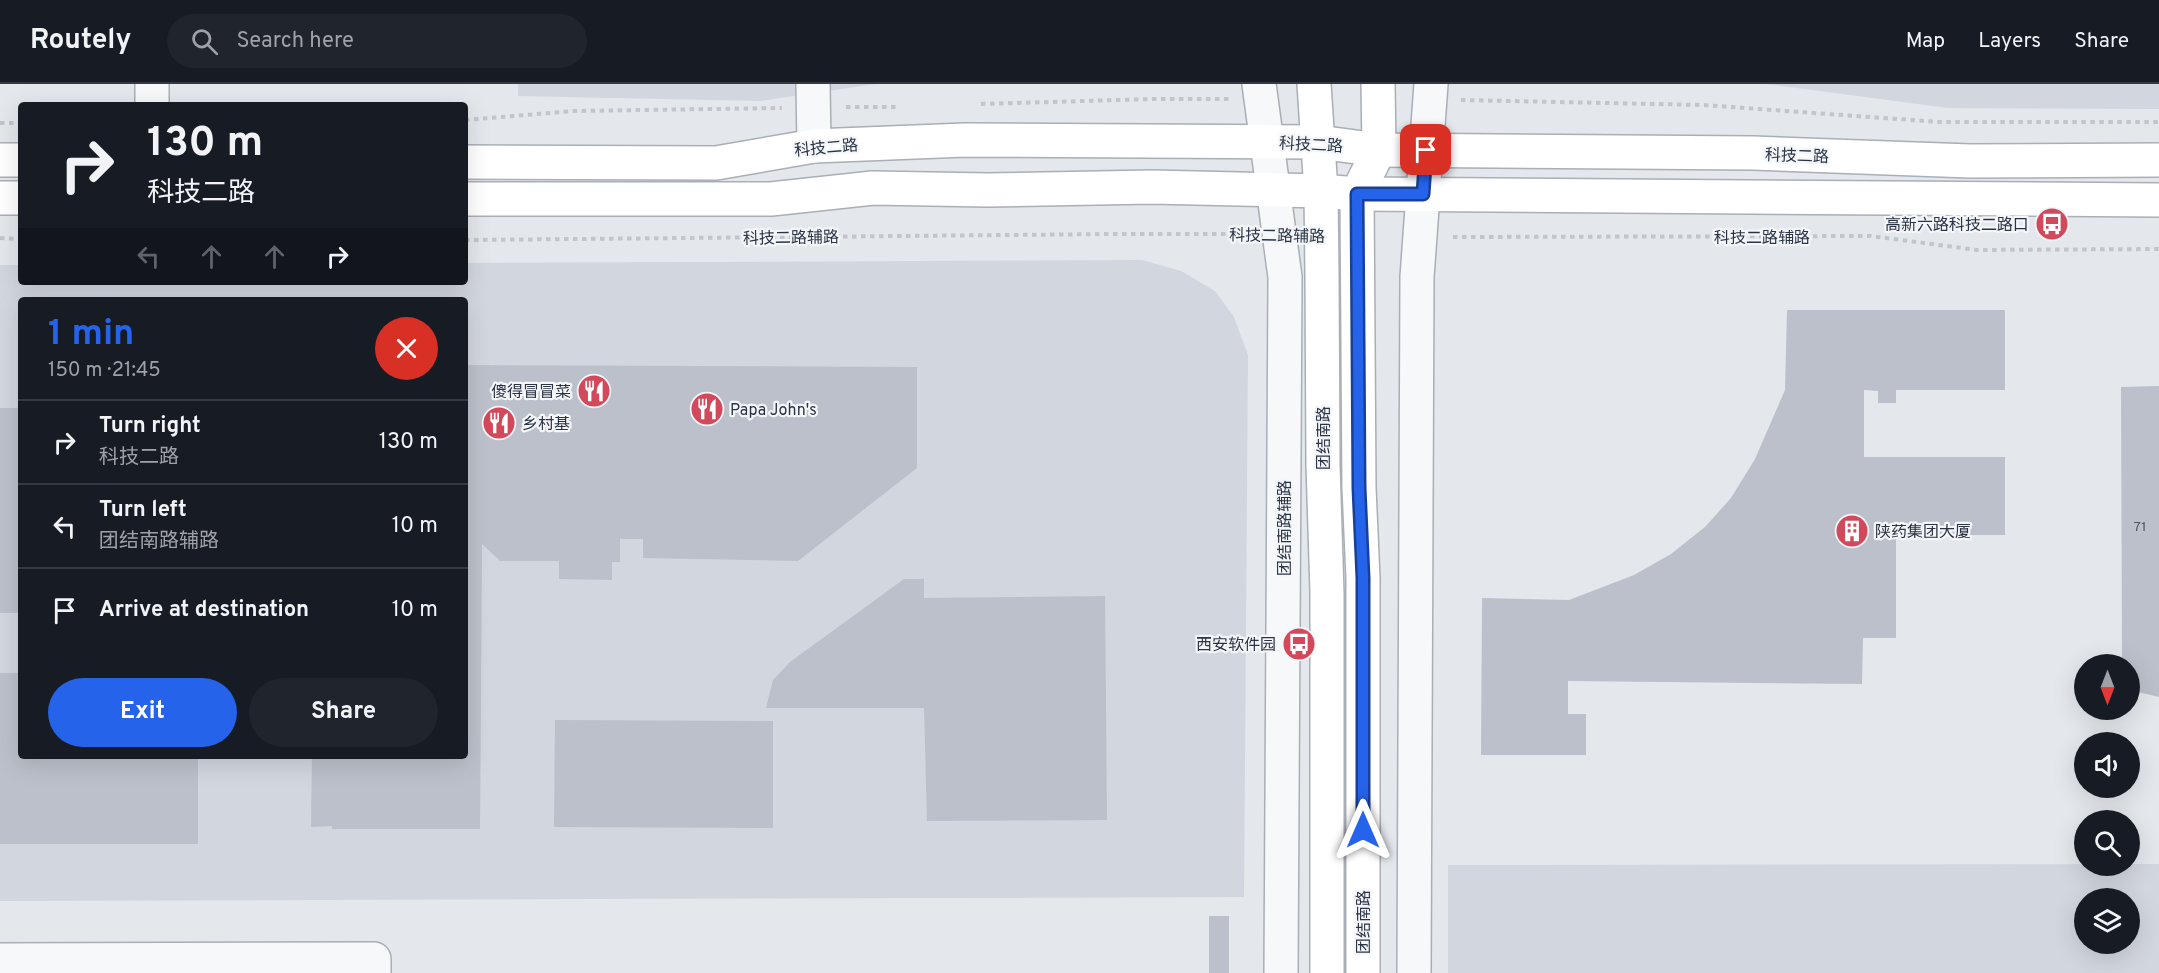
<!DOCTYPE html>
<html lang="en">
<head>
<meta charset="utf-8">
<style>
	body { margin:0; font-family:Overpass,"Noto Sans SC",sans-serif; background:#20242c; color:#f1f3f6; height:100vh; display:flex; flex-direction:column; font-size:22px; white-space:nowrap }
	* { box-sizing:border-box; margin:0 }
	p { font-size:20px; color:#9ea1a6 }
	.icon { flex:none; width:33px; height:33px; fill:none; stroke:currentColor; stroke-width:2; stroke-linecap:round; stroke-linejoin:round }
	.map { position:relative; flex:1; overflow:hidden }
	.side { position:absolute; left:18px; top:213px; width:450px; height:462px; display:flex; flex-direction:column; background:#171b24; border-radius:6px; box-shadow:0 6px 24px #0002 }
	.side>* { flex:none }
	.top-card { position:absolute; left:18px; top:18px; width:450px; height:183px; border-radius:6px; box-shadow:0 6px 24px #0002; background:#171b24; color:#f1f3f6; overflow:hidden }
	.needle { width:39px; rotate:180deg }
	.fabs { position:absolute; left:2074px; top:570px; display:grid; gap:12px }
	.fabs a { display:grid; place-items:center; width:66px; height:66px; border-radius:50%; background:#171b24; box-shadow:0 6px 24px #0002; font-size:30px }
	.pin { position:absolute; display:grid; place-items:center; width:51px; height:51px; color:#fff; margin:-26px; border-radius:12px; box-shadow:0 3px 9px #0006 }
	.me { position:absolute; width:66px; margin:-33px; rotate:0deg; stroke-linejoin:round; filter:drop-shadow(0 0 4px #0008) }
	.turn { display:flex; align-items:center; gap:21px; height:126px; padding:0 30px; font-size:27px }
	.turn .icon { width:78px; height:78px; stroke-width:2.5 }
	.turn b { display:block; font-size:42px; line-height:51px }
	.lanes { display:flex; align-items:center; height:57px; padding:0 30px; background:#0003; justify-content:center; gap:30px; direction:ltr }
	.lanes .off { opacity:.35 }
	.round { display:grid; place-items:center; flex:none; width:63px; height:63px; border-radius:32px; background:#20242c }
	.head { display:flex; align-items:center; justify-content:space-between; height:102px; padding:0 30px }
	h1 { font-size:36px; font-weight:700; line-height:45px; color:#2563eb }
	.primary-button { display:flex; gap:12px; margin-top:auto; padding:12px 30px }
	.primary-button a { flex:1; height:69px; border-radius:36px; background:#2563eb; color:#fff; font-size:24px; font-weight:700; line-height:69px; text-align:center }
	.primary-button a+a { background:#20242c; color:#f1f3f6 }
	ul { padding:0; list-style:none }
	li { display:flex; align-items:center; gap:18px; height:84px; padding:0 30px; border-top:2px solid #363941 }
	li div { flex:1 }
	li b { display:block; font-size:22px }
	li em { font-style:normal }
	header { display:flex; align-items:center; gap:36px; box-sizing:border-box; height:84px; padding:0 30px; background:#171b24; border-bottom:2px solid #363941 }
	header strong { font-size:28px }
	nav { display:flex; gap:33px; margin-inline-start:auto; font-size:21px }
	.search { width:420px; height:54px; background:#20242c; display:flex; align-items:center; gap:15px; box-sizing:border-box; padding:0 21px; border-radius:33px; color:#9ea1a6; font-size:22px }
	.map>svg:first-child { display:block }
	.built { fill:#d2d6de; fill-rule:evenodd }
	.building { fill:#bbc0ca }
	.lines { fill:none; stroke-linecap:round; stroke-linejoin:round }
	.street-casing { stroke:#a9aeb7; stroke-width:36 }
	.secondary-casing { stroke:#a9aeb7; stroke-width:36 }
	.path { stroke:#c2c5cb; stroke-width:4; stroke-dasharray:4.5 4.5; stroke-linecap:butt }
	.street { stroke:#f7f8fa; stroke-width:33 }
	.secondary { stroke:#fff; stroke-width:33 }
	.route-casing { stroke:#184099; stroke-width:15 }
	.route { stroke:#2563eb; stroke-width:10 }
	.labels { text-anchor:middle; stroke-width:4.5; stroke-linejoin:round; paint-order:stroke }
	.number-label { font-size:14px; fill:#4f5766 }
	.street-label { font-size:16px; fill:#2b3445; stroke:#f4f6f9 }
	.poi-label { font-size:16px; fill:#2b3445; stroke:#f4f6f9; text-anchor:end }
</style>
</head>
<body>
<header>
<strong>Routely</strong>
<div class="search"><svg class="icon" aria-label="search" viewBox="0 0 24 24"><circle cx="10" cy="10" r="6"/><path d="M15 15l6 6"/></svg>Search here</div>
<nav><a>Map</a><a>Layers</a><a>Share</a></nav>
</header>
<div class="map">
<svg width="2159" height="889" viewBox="0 0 2159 889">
	<rect width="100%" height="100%" fill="#e4e7ec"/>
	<!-- built -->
	<g class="built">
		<polygon points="518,0 875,0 761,17 518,12"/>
		<polygon points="1766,0 2159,0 2159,25 1948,24"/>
		<path d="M1142 176 1181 187 1215 207 1234 233 1248 271 1244 813 0 817V181H21V198H465V179ZM21 216H465V672H21Z"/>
		<path d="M2130 780H2159V889H1448V781ZM2085 814H2130V860H2085Z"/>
	</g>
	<!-- building -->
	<g class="building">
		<polygon points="1787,226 2005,226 2005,306 1896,306 1896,319 1878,319 1878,307 1864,306 1864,373 2005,373 2005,451 1896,451 1896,554 1863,554 1862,600 1568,597 1568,630 1586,630 1586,671 1481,671 1482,514 1569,516 1634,491 1671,470 1705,443 1731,414 1755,375 1785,306"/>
		<polygon points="465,281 917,283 917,384 798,477 643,474 643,455 620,455 620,478 612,478 612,496 559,495 559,477 500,477 482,460 480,745 332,745 332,742 311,743 312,672 465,672"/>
		<polygon points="2159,302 2159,613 2130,606 2130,580 2122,580 2121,303"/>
		<rect x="0" y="324" width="21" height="205"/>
		<polygon points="904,495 924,495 924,514 1105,512 1107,736 927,737 924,624 766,624 773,596 790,578"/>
		<polygon points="0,589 21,589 21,672 198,672 198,760 0,760"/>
		<polygon points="555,636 773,637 773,744 554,743"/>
		<rect x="1209" y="832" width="20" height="57"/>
	</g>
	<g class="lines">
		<!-- street casing -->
		<g class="street-casing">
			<g id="street">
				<polyline points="813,0 814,62"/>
				<polyline points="1259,0 1285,193 1281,889"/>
				<polyline points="152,21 152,0"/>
				<polyline points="0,876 374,875 374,889"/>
				<polyline points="1414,889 1417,193 1431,0"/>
			</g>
		</g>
		<!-- secondary casing -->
		<g class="secondary-casing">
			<g id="secondary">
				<polyline points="1314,0 1321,107 1322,192 1323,381 1327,509 1327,889"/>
				<polyline points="0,76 21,76"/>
				<polyline points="465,78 716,79 814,62 965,56 1318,58 1379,66 1753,69 1970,77 2159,76"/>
				<polyline points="0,114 21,114"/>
				<polyline points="465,115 771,115 873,104 988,106 1152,103 1321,107 1357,110 2159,116"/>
				<polyline points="1363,889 1363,494 1359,404 1357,110 1379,66 1378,0"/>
			</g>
		</g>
		<!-- path -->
		<g class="path">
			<polyline points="1461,16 1703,21 1939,38 2159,38"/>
			<polyline points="981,20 1153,15 1229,15"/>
			<polyline points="846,23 899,23"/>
			<polyline points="465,36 574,27 782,24"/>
			<polyline points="0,39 21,39"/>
			<polyline points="1453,153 1871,152 1977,166 2159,165"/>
			<polyline points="0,154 21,155"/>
			<polyline points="465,156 1117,150 1247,150"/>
		</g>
		<!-- street -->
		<use href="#street" class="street"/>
		<!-- secondary -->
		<use href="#secondary" class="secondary"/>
	</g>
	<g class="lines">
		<!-- route casing -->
		<g class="route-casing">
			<polyline id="route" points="1363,746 1363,494 1359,404 1357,110 1423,110 1426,66"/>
		</g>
		<!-- route -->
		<use href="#route" class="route"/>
	</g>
	<!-- icons -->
	<defs>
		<g id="bus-disc" transform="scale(1.725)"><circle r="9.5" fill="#d1495b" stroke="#f4f6f9"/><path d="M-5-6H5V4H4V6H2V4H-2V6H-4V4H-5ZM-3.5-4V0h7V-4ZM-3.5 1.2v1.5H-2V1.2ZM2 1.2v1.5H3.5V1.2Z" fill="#fff"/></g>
		<g id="restaurant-disc" transform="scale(1.725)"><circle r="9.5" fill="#d1495b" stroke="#f4f6f9"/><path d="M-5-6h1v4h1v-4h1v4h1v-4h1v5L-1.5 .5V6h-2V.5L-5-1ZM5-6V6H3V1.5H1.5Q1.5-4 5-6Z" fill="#fff"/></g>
		<g id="building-disc" transform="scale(1.725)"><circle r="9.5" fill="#d1495b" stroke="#f4f6f9"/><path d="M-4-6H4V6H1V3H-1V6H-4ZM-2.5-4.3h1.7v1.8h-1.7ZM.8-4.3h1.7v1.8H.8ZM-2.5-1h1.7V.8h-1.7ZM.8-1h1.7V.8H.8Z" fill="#fff"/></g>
	</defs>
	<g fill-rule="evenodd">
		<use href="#bus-disc" x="2052" y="140"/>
		<use href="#restaurant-disc" x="594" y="307"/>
		<use href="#restaurant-disc" x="707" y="325"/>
		<use href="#restaurant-disc" x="499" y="339"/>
		<use href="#building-disc" x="1852" y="447"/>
		<use href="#bus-disc" x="1299" y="560"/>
	</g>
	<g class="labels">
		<!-- number labels -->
		<g class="number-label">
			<text x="2140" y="447">71</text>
		</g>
		<!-- street labels -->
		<g class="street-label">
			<text transform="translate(1311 60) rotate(3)" y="6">科技二路</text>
			<text transform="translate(826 63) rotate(-5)" y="6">科技二路</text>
			<text transform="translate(1797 71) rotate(2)" y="6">科技二路</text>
			<text transform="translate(1277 151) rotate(1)" y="6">科技二路辅路</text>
			<text transform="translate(791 153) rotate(-1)" y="6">科技二路辅路</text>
			<text x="1762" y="159">科技二路辅路</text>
			<text transform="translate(1323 354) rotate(-90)" y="6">团结南路</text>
			<text transform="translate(1284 444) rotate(-90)" y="6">团结南路辅路</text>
			<text transform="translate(1363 838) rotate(-90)" y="6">团结南路</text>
		</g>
		<!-- poi labels -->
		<g class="poi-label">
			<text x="2029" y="146">高新六路科技二路口</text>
			<text x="571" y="313">傻得冒冒菜</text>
			<text x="730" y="331" text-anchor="start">Papa John's</text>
			<text x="522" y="345" text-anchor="start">乡村基</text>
			<text x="1875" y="453" text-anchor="start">陕药集团大厦</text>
			<text x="1276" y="566">西安软件园</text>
		</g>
	</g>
</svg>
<div class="fabs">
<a><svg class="needle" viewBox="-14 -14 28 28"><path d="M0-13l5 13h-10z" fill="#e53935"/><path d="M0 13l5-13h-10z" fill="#9ea1a6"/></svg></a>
<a><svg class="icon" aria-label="sound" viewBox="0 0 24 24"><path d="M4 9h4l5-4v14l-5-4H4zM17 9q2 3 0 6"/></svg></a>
<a><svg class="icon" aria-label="search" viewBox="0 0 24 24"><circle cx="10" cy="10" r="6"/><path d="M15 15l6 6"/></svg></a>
<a><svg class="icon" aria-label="layers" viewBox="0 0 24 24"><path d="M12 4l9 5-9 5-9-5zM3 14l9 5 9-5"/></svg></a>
</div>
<div class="pin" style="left:1426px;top:66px;background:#d93025"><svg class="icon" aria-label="arrive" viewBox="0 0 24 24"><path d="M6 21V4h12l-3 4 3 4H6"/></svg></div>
<svg class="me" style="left:1363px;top:746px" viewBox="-20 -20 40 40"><path d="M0-17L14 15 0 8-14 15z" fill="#2563eb" stroke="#fff" stroke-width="4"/></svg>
<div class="top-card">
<div class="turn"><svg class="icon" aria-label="right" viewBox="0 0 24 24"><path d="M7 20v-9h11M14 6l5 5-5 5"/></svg><div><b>130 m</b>科技二路</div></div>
<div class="lanes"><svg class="icon off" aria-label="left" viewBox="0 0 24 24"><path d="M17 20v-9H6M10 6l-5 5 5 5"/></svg><svg class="icon off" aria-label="ahead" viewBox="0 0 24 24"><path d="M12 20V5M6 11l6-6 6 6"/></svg><svg class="icon off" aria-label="ahead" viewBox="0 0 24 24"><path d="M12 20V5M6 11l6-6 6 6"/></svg><svg class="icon" aria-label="right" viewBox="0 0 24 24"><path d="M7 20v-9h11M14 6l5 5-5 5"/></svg></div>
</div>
<section class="side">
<div class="head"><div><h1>1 min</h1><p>150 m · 21:45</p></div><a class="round" style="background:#d93025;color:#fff"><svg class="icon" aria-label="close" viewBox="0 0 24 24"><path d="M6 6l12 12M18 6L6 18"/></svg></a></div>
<ul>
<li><svg class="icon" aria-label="right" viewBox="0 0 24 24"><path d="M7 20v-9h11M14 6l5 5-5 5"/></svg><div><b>Turn right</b><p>科技二路</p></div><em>130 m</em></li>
<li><svg class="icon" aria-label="left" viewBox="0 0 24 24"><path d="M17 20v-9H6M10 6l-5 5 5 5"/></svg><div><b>Turn left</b><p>团结南路辅路</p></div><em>10 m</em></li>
<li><svg class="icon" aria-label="arrive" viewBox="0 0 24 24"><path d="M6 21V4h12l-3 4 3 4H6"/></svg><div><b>Arrive at destination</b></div><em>10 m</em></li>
</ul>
<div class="primary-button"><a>Exit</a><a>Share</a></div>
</section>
</div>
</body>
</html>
